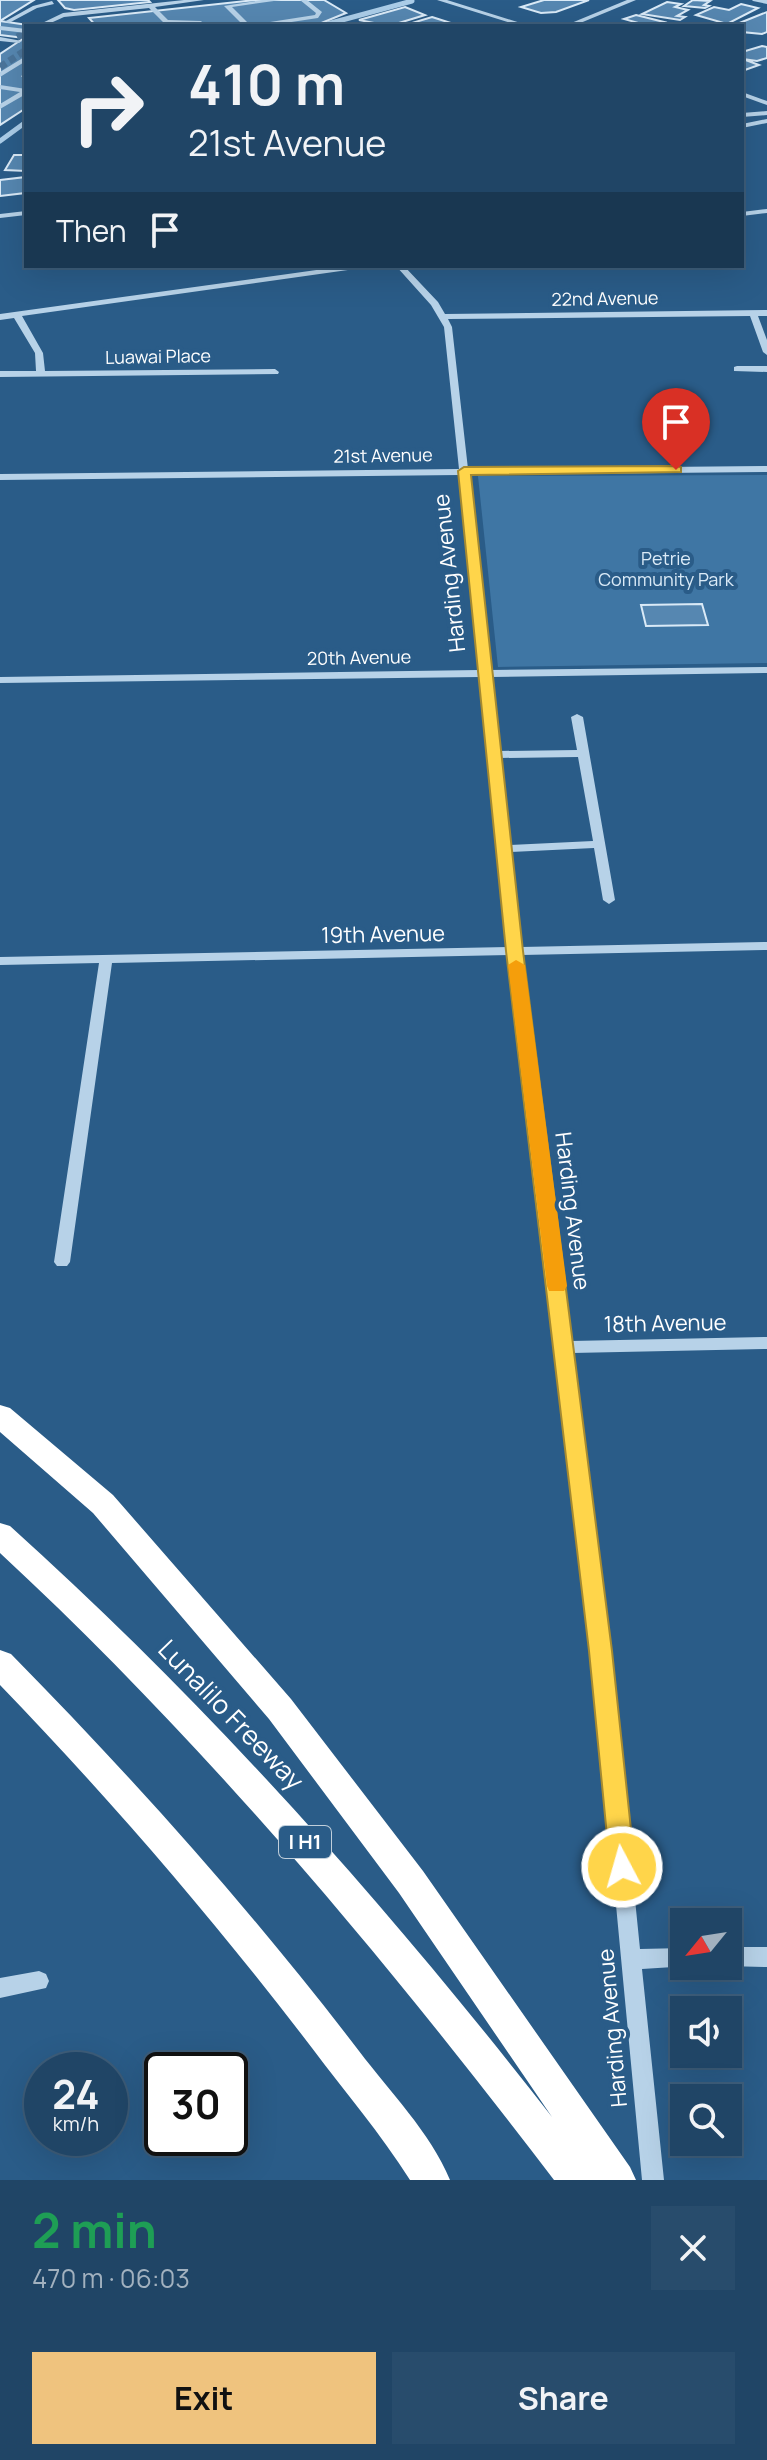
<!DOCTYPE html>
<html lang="en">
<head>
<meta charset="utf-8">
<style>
	body { margin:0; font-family:Manrope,sans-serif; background:#284c6c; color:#f1f3f6; height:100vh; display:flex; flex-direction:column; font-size:30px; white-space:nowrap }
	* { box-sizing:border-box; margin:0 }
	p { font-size:26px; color:#a2b1bf }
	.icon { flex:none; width:44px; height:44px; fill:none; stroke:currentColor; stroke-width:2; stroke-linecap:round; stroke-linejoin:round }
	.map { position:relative; height:2180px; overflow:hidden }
	.sheet { display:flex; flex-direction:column; background:#204566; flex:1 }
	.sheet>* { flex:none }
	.hud { position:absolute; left:24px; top:24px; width:720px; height:244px; border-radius:0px; box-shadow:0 8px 32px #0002,0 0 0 2px #3d5d7a; background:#204566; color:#f1f3f6; overflow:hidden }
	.needle { width:52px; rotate:240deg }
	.controls { position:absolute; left:670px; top:1908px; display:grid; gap:16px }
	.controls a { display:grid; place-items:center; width:72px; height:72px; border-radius:0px; background:#204566; box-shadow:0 8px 32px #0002,0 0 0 2px #3d5d7a; font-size:40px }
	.speed { position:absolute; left:24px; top:2052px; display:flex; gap:16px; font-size:40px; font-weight:700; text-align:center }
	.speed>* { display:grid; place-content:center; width:104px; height:104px; border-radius:50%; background:#204566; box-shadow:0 8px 32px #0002,0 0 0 2px #3d5d7a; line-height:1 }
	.speed small { font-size:20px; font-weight:400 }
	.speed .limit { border:4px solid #111; border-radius:12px; background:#fff; color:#111 }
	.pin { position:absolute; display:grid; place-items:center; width:68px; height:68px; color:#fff; margin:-82px -34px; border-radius:50% 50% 50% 0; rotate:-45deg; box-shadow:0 0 8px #0007 }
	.pin .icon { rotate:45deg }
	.me { position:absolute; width:88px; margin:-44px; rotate:354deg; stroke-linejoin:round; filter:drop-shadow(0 0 6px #0008) }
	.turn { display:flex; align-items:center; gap:28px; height:168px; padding:0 32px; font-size:36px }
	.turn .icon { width:104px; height:104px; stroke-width:2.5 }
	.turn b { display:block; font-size:56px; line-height:68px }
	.then { display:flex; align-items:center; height:76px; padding:0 32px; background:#0003; gap:16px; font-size:30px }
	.round { display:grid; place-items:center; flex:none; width:84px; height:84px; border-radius:0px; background:#284c6c }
	.summary { display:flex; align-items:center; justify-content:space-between; height:136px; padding:0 32px }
	h1 { font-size:48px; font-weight:700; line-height:60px; color:#1e9e55 }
	.action { display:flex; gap:16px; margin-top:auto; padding:16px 32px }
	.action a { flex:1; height:92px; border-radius:0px; background:#efc37e; color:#111; font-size:32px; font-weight:700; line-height:92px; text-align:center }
	.action a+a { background:#284c6c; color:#f1f3f6 }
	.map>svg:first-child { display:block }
	.green { fill:#3f76a4 }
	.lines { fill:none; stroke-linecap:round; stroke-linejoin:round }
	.stream { stroke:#abcde8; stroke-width:5 }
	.building { fill:#5687b1; stroke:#daeaf7; stroke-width:2 }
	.minor-tunnel { stroke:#4a749a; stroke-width:7; stroke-dasharray:7 4; stroke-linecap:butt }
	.minor { fill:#b7d2e8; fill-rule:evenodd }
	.highway { fill:#fff; fill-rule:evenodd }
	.route { fill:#ffd54a; stroke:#a68a30; stroke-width:2 }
	.slow { fill:#f59e0b }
	.labels { text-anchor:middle; stroke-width:8; stroke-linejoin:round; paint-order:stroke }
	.far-street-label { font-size:18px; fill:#fff; stroke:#2a5c88 }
	.far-park-label { font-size:18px; fill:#daeaf7; stroke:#2a5c88 }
	.shield { fill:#2a5c88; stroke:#bfcedb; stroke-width:2 }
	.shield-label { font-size:20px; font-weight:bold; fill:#fff }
	.street-label { font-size:22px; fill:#fff; stroke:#2a5c88 }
	.near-street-label { font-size:26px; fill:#fff; stroke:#2a5c88 }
</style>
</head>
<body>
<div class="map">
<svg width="767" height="2180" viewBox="0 0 767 2180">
	<rect width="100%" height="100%" fill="#2a5c88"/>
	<!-- green -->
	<polygon class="green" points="767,475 767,663 498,667 478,476"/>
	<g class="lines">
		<!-- stream -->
		<g class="stream">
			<polyline points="320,26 412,1"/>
			<polyline points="0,141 26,122"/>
		</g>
	</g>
	<!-- building -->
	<g class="building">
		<polygon points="0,0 34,0 0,21"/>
		<polygon points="58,0 148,0 150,2 74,10 65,8"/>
		<polygon points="255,0 324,0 346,13 314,26 96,26 89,18"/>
		<polygon points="544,0 589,0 556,12 541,13 521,7"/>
		<polygon points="693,0 710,1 704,5 709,6 705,8 684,6"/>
		<polygon points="667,2 681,4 675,7 688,10 677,16 685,17 680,20 642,14"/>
		<polygon points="741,4 758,8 727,24 696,15 714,7 729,10"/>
		<polygon points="405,7 425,15 389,26 359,20"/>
		<polygon points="767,12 767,32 762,34 742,32 742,26 732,26"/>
		<polygon points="636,15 664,22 653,26 623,26 635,22 624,19"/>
		<polygon points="432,17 457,25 402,26"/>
		<polygon points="0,21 35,26 26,26 26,74 23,76 26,77 26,108 0,125 0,54 24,38 0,35"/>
		<polygon points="762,46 767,47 767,58 757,61 743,59 759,65 742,71 742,52"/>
		<polygon points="14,155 26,155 26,171 5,170"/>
		<polygon points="26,177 25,193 0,196 0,180"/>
		<polygon points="702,604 708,625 646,626 641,605"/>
	</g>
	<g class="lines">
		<!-- minor-tunnel -->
		<g class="minor-tunnel">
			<polyline points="17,37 26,33"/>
			<polyline points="0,67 26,50"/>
		</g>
		<!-- minor -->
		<g class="minor">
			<polygon points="184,0 204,0 155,7 168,20 201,21 206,26 164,23 149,8 64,17 44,26 36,26 63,13"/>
			<polygon points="262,0 281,0 232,7 250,25 315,15 316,13 300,0 307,0 322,12 318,18 265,26 244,26 224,6"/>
			<polygon points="437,0 447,0 530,26 520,26"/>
			<polygon points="627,0 636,0 573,26 564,26"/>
			<polygon points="752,0 767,0 767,4 753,1"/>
			<polygon points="52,1 54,4 37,8 9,23 4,22 33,6"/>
			<polygon points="0,26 26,29 26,33 0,30"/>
			<polygon points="0,37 22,41 19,43 0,41"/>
			<polygon points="26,56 26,61 0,77 0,72"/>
			<polygon points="0,85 26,89 26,94 0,109 0,104 20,92 0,89"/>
			<polygon points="742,92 767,101 767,105 742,96"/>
			<polygon points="767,111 767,115 742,117 742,113"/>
			<polygon points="767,119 767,123 742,128 742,124"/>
			<polygon points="767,209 767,213 742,216 742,212"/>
			<polygon points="26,211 26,215 0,218 0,214"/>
			<polygon points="345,266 366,266 362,268 22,316 43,353 45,371 275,369 279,372 278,374 0,377 0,371 36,371 35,353 14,318 0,320 0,314"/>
			<path d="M396 266H404L438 302 445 314 767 310V316H758L767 340V355L763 352 750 316 448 319 452 327 468 469 767 466V472L469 475 490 670 767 667V673L491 677 499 751 577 750 571 717 577 714 583 717 615 900 609 904 603 900 594 848 511 852 521 947 767 942V950L522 955 571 1341 767 1337V1349L572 1353 610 1651 640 1949 684 1948V1966H689L642 1969 664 2180H642L592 1651 509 955 112 963 70 1262 67 1266H57L54 1262 99 963 0 965V957L508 947 480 677 0 683V677L479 670 459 475 0 480V474L459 469 444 327 431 305ZM578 757 593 841 510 845 500 758Z"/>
			<polygon points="737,366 767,366 767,372 734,371 734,367"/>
			<polygon points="728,1947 767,1947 767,1967 726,1966 728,1966"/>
			<polygon points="39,1971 46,1974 49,1981 46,1988 0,1998 0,1978"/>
		</g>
		<!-- highway -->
		<g class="highway">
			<path d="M0 1405 10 1408 113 1495 291 1699 423 1871 630 2167 636 2180H554C384 1957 206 1744 0 1553V1523L10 1526C210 1706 387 1905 552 2117L399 1893 269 1719 93 1513 0 1432Z"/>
			<path d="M0 1650 11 1654C135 1780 252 1911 359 2051 390 2092 430 2132 450 2180H410C381 2134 345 2092 312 2048 215 1921 111 1800 0 1685Z"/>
		</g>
	</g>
	<!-- route -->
	<polygon class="route" points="676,466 681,467 681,472 471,475 523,951 612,1651 635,1867 631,1875 622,1879 613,1875 610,1867 589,1651 506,951 458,471 464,467"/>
	<!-- slow -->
	<polygon class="slow" points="516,960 525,965 567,1286 564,1291 549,1291 547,1286 508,965"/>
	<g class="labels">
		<!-- far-street labels -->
		<g class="far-street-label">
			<text transform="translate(605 299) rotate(-1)" y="6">22nd Avenue</text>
			<text transform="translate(158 357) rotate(-1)" y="6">Luawai Place</text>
			<text transform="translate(383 456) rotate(-1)" y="6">21st Avenue</text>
			<text transform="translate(359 658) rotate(-1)" y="6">20th Avenue</text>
		</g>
		<!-- far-park labels -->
		<g class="far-park-label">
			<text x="666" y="565">Petrie<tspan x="666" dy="21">Community Park</tspan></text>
		</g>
		<!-- shield labels -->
		<rect class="shield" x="279" y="1826" width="52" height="32" rx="6"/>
		<g class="shield-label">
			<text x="305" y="1849">I H1</text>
		</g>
		<!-- street labels -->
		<g class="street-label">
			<text transform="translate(449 573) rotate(-96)" y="8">Harding Avenue</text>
			<text transform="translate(383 934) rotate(-1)" y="8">19th Avenue</text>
			<text transform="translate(573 1211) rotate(83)" y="8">Harding Avenue</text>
			<text transform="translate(665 1323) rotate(-1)" y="8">18th Avenue</text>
			<text transform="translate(612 2028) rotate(-95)" y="8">Harding Avenue</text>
		</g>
		<!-- near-street labels -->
		<g class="near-street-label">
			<text transform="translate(231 1715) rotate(46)" y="9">Lunalilo Freeway</text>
		</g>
	</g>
</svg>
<div class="controls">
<a><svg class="needle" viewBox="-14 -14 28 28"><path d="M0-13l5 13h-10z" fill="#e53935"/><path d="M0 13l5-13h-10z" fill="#a2b1bf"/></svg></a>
<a><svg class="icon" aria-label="sound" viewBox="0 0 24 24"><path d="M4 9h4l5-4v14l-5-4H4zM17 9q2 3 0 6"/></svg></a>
<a><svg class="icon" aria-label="search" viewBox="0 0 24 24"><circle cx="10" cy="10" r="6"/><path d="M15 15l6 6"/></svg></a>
</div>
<div class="speed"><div>24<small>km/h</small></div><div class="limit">30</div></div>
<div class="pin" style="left:676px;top:470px;background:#d93025"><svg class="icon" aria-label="arrive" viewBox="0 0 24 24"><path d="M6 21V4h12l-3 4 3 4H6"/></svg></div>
<svg class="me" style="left:622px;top:1867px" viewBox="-20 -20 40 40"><circle r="17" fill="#ffd54a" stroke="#fff" stroke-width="3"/><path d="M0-11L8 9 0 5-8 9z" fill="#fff"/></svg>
<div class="hud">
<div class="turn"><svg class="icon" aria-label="right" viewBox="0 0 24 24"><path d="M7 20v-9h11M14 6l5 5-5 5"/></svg><div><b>410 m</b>21st Avenue</div></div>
<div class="then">Then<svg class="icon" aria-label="arrive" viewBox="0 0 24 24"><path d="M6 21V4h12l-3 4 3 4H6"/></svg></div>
</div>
</div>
<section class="sheet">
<div class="summary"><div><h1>2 min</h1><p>470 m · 06:03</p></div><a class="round"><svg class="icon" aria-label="close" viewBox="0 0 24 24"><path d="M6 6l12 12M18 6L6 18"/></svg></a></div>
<div class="action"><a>Exit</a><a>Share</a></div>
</section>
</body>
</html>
